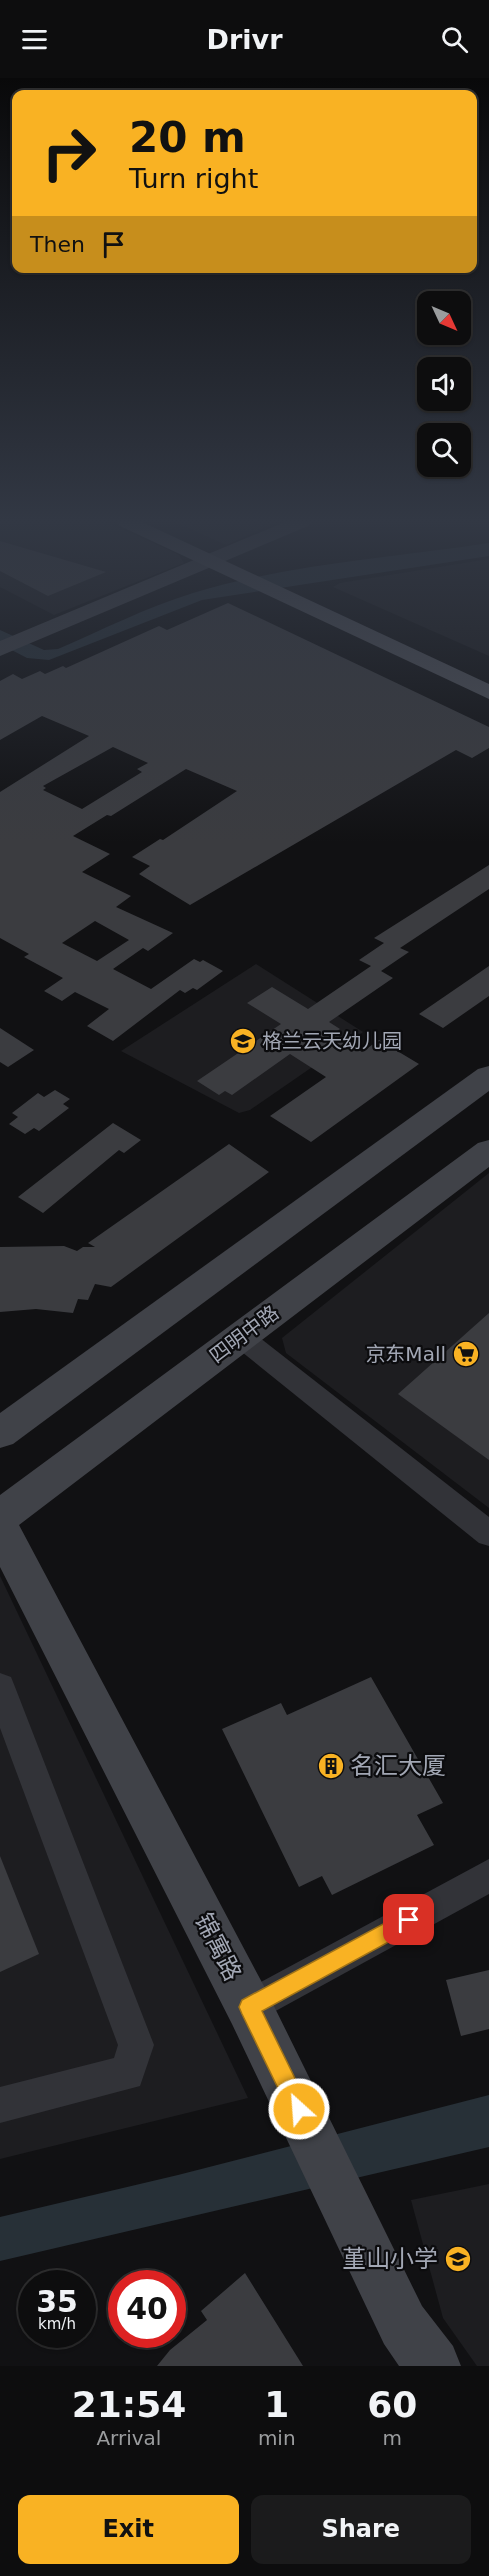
<!DOCTYPE html>
<html lang="en">
<head>
<meta charset="utf-8">
<style>
	body { margin:0; font-family:"DejaVu Sans","Noto Sans SC",sans-serif; background:#1b1b1c; color:#f1f3f6; height:100vh; display:flex; flex-direction:column; font-size:22px; white-space:nowrap }
	* { box-sizing:border-box; margin:0 }
	p { font-size:20px; color:#9a9c9e }
	.icon { flex:none; width:33px; height:33px; fill:none; stroke:currentColor; stroke-width:2; stroke-linecap:round; stroke-linejoin:round }
	.map { position:relative; height:2288px; overflow:hidden }
	.sheet { display:flex; flex-direction:column; background:#0d0d0e; flex:1 }
	.sheet>* { flex:none }
	.guide { position:absolute; left:12px; top:12px; width:465px; height:183px; border-radius:12px; box-shadow:0 2px 4px #0004,0 0 0 2px #2d2d2e; background:#f9b223; color:#111; overflow:hidden }
	.needle { width:39px; rotate:134deg }
	.fabs { position:absolute; left:417px; top:213px; display:grid; gap:12px }
	.fabs a { display:grid; place-items:center; width:54px; height:54px; border-radius:12px; background:#0d0d0e; box-shadow:0 2px 4px #0004,0 0 0 2px #2d2d2e; font-size:30px }
	.speed { position:absolute; left:18px; top:2192px; display:flex; gap:12px; font-size:30px; font-weight:700; text-align:center }
	.speed>* { display:grid; place-content:center; width:78px; height:78px; border-radius:50%; background:#0d0d0e; box-shadow:0 2px 4px #0004,0 0 0 2px #2d2d2e; line-height:1 }
	.speed small { font-size:15px; font-weight:400 }
	.speed .limit { border:9px solid #d22; background:#fff; color:#111 }
	.pin { position:absolute; display:grid; place-items:center; width:51px; height:51px; color:#fff; margin:-26px; border-radius:12px; box-shadow:0 3px 9px #0006 }
	.me { position:absolute; width:66px; margin:-33px; rotate:334deg; stroke-linejoin:round; filter:drop-shadow(0 0 4px #0008) }
	.turn { display:flex; align-items:center; gap:21px; height:126px; padding:0 18px; font-size:27px }
	.turn .icon { width:78px; height:78px; stroke-width:2.5 }
	.turn b { display:block; font-size:42px; line-height:51px }
	.then { display:flex; align-items:center; height:57px; padding:0 18px; background:#0003; gap:12px; font-size:22px }
	.eta { display:flex; justify-content:space-evenly; align-items:center; height:102px; text-align:center }
	.eta b { font-size:36px; font-weight:800; line-height:42px }
	.button { display:flex; gap:12px; margin-top:auto; padding:12px 18px }
	.button a { flex:1; height:69px; border-radius:12px; background:#f9b223; color:#111; font-size:24px; font-weight:800; line-height:69px; text-align:center }
	.button a+a { background:#1b1b1c; color:#f1f3f6 }
	header { display:flex; justify-content:space-between; align-items:center; height:78px; padding:0 18px; background:#0d0d0e; font-size:27px; font-weight:800 }
	.map>svg:first-child { display:block }
	.built { fill:#1d1d20 }
	.water { fill:#273037 }
	.building { fill:#3b3c40; fill-rule:evenodd }
	.lines { fill:none; stroke-linecap:round; stroke-linejoin:round }
	.street { fill:#323338; fill-rule:evenodd }
	.secondary { fill:#404248; fill-rule:evenodd }
	.primary { fill:#4e5057; fill-rule:evenodd }
	.route { fill:#f9b223; stroke:#a27417; stroke-width:1.5 }
	.labels { text-anchor:middle; stroke-width:4.5; stroke-linejoin:round; paint-order:stroke }
	.poi-label { font-size:20px; fill:#a2a7b4; stroke:#0c0c0e; text-anchor:start }
	.street-label { font-size:20px; fill:#a2a7b4; stroke:#0c0c0e }
	.near-poi-label { font-size:24px; fill:#a2a7b4; stroke:#0c0c0e; text-anchor:start }
	.near-street-label { font-size:24px; fill:#a2a7b4; stroke:#0c0c0e }
</style>
</head>
<body>
<header><svg class="icon" aria-label="menu" viewBox="0 0 24 24"><path d="M4 6h16M4 12h16M4 18h16"/></svg>Drivr<svg class="icon" aria-label="search" viewBox="0 0 24 24"><circle cx="10" cy="10" r="6"/><path d="M15 15l6 6"/></svg></header>
<div class="map">
<svg width="489" height="2288" viewBox="0 0 489 2288">
	<rect width="100%" height="100%" fill="#111113"/>
	<!-- built -->
	<g class="built">
		<polygon points="0,444 106,444 171,473 179,477 184,485 54,537 0,509"/>
		<polygon points="175,444 278,444 226,467"/>
		<polygon points="489,481 489,578 333,509 340,505"/>
		<polygon points="256,886 363,954 250,1032 239,1035 121,973"/>
		<polygon points="489,1095 489,1430 286,1275 282,1260"/>
		<polygon points="0,1498 248,2020 0,2081"/>
		<polygon points="489,2106 489,2288 477,2288 443,2240 411,2122"/>
	</g>
	<!-- water -->
	<g class="water">
		<path d="M489 465V478L202 522 49 582 27 580 0 566V552L44 572 58 571C102 552 147 529 193 515 288 486 391 480 489 465Z"/>
		<polygon points="489,2017 489,2069 0,2183 0,2139 178,2097"/>
	</g>
	<!-- building -->
	<g class="building">
		<polygon points="0,463 106,494 48,518 0,493"/>
		<path d="M228 525 489 649V670L472 680 456 672 190 827 139 796 150 788 132 779 160 761 163 762 237 713 186 691 111 738 107 737 73 758 110 776 82 794 131 818 116 829 173 855 148 873 143 870 113 891 151 911 194 881 200 884 203 882 223 893 197 912 193 910 185 915 180 912 113 963 87 948 109 931 75 914 62 923 44 913 63 900 24 879 29 876 0 860V714L89 658 42 638 0 662V603L13 596 22 601 40 593 45 596 63 588 66 590 159 548 167 552ZM113 669 148 685 137 691 142 694 82 731 43 712 46 710 43 708ZM95 843 129 862 97 883 62 865Z"/>
		<polygon points="489,787 489,811 400,870 409,874 381,893 393,900 329,944 340,951 334,955 362,974 379,962 419,986 311,1064 270,1038 326,999 290,976 232,1017 225,1013 219,1017 197,1003 281,946 247,925 272,909 308,931 371,888 359,882 384,865 374,860"/>
		<polygon points="489,888 489,918 443,950 419,936"/>
		<polygon points="0,950 34,972 8,989 0,984"/>
		<polygon points="55,1012 70,1021 63,1026 69,1030 39,1053 34,1050 25,1056 9,1046 18,1039 12,1035 38,1015 44,1019"/>
		<polygon points="113,1045 141,1062 124,1075 119,1072 43,1135 18,1119"/>
		<polygon points="229,1066 269,1094 111,1209 95,1206 88,1222 78,1221 73,1235 36,1231 0,1234 0,1169 64,1168 77,1173 83,1169 95,1169 88,1165"/>
		<polygon points="489,1235 489,1382 398,1316"/>
		<polygon points="371,1599 443,1725 417,1737 434,1767 332,1817 322,1798 299,1809 222,1651 281,1625 287,1637"/>
		<polygon points="0,1778 39,1876 0,1894"/>
		<polygon points="489,1892 489,1951 461,1958 446,1902"/>
		<polygon points="245,2195 303,2288 157,2288 170,2272 207,2242 201,2233"/>
	</g>
	<g class="lines">
		<!-- street -->
		<g class="street">
			<polygon points="241,1249 250,1252 489,1439 489,1468 479,1465 232,1266 228,1259 232,1252"/>
			<polygon points="0,1595 11,1599 15,1609 154,1967 140,2008 0,2045 0,2009 114,1980 118,1967 0,1650"/>
			<polygon points="489,1781 489,1816 261,1941 249,1947 237,1941 231,1929 237,1917"/>
		</g>
		<!-- secondary -->
		<g class="secondary">
			<polygon points="285,444 311,444 308,448 0,578 0,563"/>
			<polygon points="489,988 489,1013 13,1366 0,1370 0,1335 478,991"/>
			<polygon points="489,1062 489,1089 19,1447 266,1912 422,2228 453,2268 461,2288 399,2288 384,2266 232,1946 0,1489 0,1417 478,1065"/>
		</g>
		<!-- primary -->
		<polygon class="primary" points="117,444 142,444 489,606 489,621 120,448"/>
	</g>
	<!-- sky -->
	<linearGradient id="sky" x2="0" y2="1"><stop stop-color="#09090a"/><stop offset="0.58" stop-color="#323844"/><stop offset="1" stop-color="#323844" stop-opacity="0"/></linearGradient>
	<rect width="489" height="764" fill="url(#sky)"/>
	<!-- route -->
	<polygon class="route" points="409,1832 416,1835 419,1842 416,1849 262,1933 310,2031 306,2039 299,2042 292,2039 242,1936 239,1929 242,1922"/>
	<!-- icons -->
	<defs>
		<g id="school-disc" transform="scale(1.35)"><circle r="9.5" fill="#f9b223" stroke="#0c0c0e"/><path d="M0-5L7-2L0 1L-7-2ZM-4 1L0 2.5L4 1V4Q0 6-4 4Z" fill="#111"/></g>
		<g id="supermarket-disc" transform="scale(1.35)"><circle r="9.5" fill="#f9b223" stroke="#0c0c0e"/><path d="M-6-5.5h2.5l.6 2H6L4.5 2H-2.5L-4.4-4H-6ZM-1.5 3.2a1.3 1.3 0 1 0 .1 0ZM3 3.2a1.3 1.3 0 1 0 .1 0Z" fill="#111"/></g>
		<g id="building-disc" transform="scale(1.35)"><circle r="9.5" fill="#f9b223" stroke="#0c0c0e"/><path d="M-4-6H4V6H1V3H-1V6H-4ZM-2.5-4.3h1.7v1.8h-1.7ZM.8-4.3h1.7v1.8H.8ZM-2.5-1h1.7V.8h-1.7ZM.8-1h1.7V.8H.8Z" fill="#111"/></g>
	</defs>
	<g fill-rule="evenodd">
		<use href="#school-disc" x="243" y="963"/>
		<use href="#supermarket-disc" x="466" y="1276"/>
		<use href="#building-disc" x="331" y="1688"/>
		<use href="#school-disc" x="458" y="2181"/>
	</g>
	<g class="labels">
		<!-- poi labels -->
		<g class="poi-label">
			<text x="262" y="970">格兰云天幼儿园</text>
			<text x="446" y="1283" text-anchor="end">京东Mall</text>
		</g>
		<!-- street labels -->
		<g class="street-label">
			<text transform="translate(244 1256) rotate(-37)" y="7">四明中路</text>
		</g>
		<!-- near-poi labels -->
		<g class="near-poi-label">
			<text x="350" y="1696">名汇大厦</text>
			<text x="438" y="2189" text-anchor="end">堇山小学</text>
		</g>
		<!-- near-street labels -->
		<g class="near-street-label">
			<text transform="translate(218 1869) rotate(63)" y="8">锦寓路</text>
		</g>
	</g>
</svg>
<div class="fabs">
<a><svg class="needle" viewBox="-14 -14 28 28"><path d="M0-13l5 13h-10z" fill="#e53935"/><path d="M0 13l5-13h-10z" fill="#9a9c9e"/></svg></a>
<a><svg class="icon" aria-label="sound" viewBox="0 0 24 24"><path d="M4 9h4l5-4v14l-5-4H4zM17 9q2 3 0 6"/></svg></a>
<a><svg class="icon" aria-label="search" viewBox="0 0 24 24"><circle cx="10" cy="10" r="6"/><path d="M15 15l6 6"/></svg></a>
</div>
<div class="speed"><div>35<small>km/h</small></div><div class="limit">40</div></div>
<div class="pin" style="left:409px;top:1842px;background:#d93025"><svg class="icon" aria-label="arrive" viewBox="0 0 24 24"><path d="M6 21V4h12l-3 4 3 4H6"/></svg></div>
<svg class="me" style="left:299px;top:2031px" viewBox="-20 -20 40 40"><circle r="17" fill="#f9b223" stroke="#fff" stroke-width="3"/><path d="M0-11L8 9 0 5-8 9z" fill="#fff"/></svg>
<div class="guide">
<div class="turn"><svg class="icon" aria-label="right" viewBox="0 0 24 24"><path d="M7 20v-9h11M14 6l5 5-5 5"/></svg><div><b>20 m</b>Turn right</div></div>
<div class="then">Then<svg class="icon" aria-label="arrive" viewBox="0 0 24 24"><path d="M6 21V4h12l-3 4 3 4H6"/></svg></div>
</div>
</div>
<section class="sheet">
<div class="eta">
<div><b>21:54</b><p>Arrival</p></div>
<div><b>1</b><p>min</p></div>
<div><b>60</b><p>m</p></div>
</div>
<div class="button"><a>Exit</a><a>Share</a></div>
</section>
</body>
</html>
